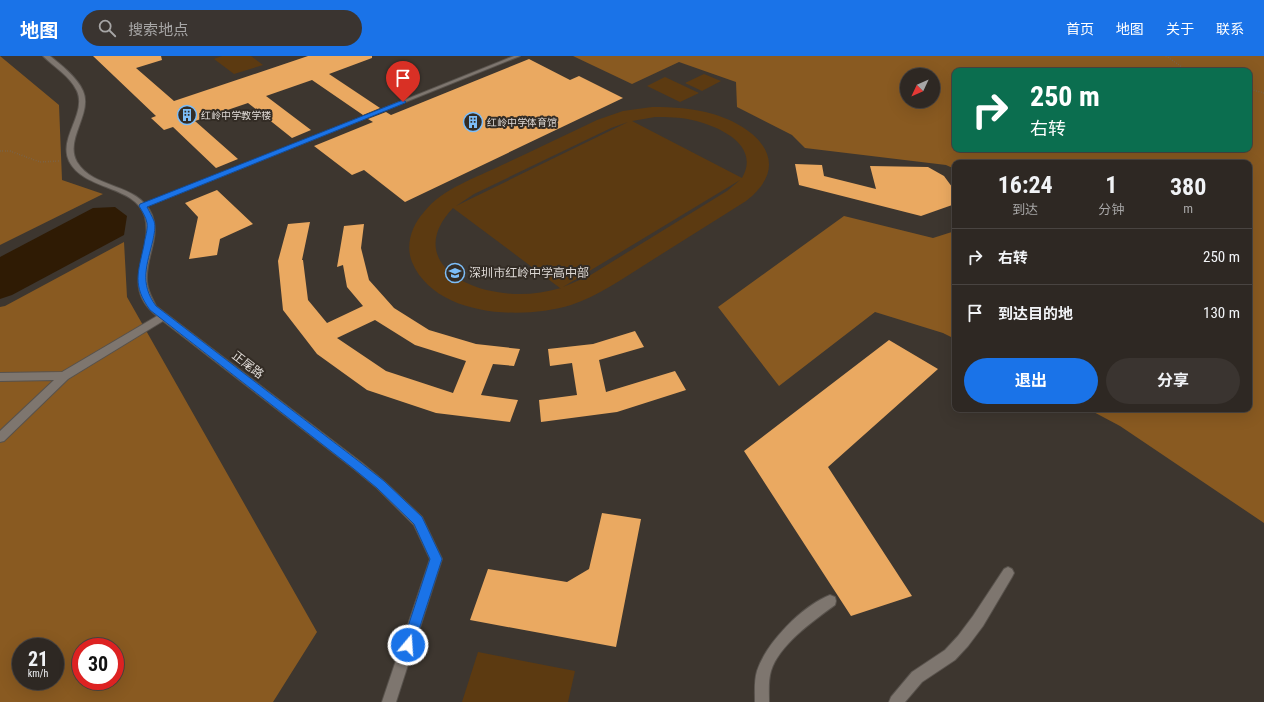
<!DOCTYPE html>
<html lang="zh">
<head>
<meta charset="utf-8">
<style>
	body { margin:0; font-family:"Roboto Condensed","Noto Sans SC",sans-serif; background:#3a3430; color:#f1f3f6; height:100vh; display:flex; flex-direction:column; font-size:15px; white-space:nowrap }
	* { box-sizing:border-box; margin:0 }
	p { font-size:13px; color:#a7a6a6 }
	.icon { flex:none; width:22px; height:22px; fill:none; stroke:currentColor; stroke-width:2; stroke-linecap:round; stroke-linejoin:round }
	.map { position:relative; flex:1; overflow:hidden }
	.sheet { position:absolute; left:952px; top:104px; width:300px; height:252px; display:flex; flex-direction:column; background:#2e2823; border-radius:8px; box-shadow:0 4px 16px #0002,0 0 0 1px #494441 }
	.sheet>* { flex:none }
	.hud { position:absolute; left:952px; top:12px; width:300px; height:84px; border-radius:8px; box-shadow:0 4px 16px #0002,0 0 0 1px #494441; background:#0b6e4f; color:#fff; overflow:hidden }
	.needle { width:26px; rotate:226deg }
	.tools { position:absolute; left:900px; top:12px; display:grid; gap:8px }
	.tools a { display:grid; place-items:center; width:40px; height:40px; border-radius:50%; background:#2e2823; box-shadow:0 4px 16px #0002,0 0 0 1px #494441; font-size:20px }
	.speed { position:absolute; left:12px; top:582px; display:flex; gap:8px; font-size:20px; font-weight:700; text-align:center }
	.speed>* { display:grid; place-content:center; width:52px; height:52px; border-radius:50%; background:#2e2823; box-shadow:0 4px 16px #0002,0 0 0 1px #494441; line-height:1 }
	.speed small { font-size:10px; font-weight:400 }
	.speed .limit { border:6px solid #d22; background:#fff; color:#111 }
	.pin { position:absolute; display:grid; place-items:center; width:34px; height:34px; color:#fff; margin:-41px -17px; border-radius:50% 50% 50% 0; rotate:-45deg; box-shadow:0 0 4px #0007 }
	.pin .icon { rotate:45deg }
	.me { position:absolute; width:44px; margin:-22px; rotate:18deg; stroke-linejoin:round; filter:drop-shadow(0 0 3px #0008) }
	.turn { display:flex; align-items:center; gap:14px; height:84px; padding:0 12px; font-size:18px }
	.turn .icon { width:52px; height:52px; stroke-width:2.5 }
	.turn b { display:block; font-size:28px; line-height:34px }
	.eta { display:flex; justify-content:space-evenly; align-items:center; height:68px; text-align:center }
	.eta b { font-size:24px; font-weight:700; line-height:28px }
	.button { display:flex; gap:8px; margin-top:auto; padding:8px 12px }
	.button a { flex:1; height:46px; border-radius:24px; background:#1a73e8; color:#fff; font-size:16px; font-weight:700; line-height:46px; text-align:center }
	.button a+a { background:#3a3430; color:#f1f3f6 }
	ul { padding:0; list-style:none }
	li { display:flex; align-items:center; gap:12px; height:56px; padding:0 12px; border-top:1px solid #494441 }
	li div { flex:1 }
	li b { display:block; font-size:15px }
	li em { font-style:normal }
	header { display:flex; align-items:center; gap:24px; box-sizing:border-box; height:56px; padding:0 20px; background:#1a73e8; color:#fff }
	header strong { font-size:19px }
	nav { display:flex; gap:22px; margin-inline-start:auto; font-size:14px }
	.search { width:280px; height:36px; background:#3a3430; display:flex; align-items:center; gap:10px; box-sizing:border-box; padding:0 14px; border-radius:22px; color:#a7a6a6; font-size:15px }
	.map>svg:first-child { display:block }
	.green { fill:#5c3a11; fill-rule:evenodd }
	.forest { fill:#895a21; fill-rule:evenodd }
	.water { fill:#2f1b04 }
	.building { fill:#eaa961; fill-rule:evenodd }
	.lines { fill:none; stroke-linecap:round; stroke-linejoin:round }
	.lane-casing { stroke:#58524c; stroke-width:2 }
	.street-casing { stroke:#58524c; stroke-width:2 }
	.path { stroke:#716a64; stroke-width:1.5; stroke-dasharray:0.5 2; stroke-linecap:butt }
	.lane { fill:#7e766f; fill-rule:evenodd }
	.street { fill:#7e766f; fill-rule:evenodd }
	.route { fill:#1a73e8; stroke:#114b97 }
	.labels { text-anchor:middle; stroke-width:4; stroke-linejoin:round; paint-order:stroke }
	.far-poi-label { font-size:10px; fill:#ddd8d4; stroke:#332c25; text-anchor:start }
	.poi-label { font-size:12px; fill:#ddd8d4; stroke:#332c25; text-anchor:start }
	.street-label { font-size:12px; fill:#ddd8d4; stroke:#332c25 }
</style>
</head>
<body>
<header>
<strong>地图</strong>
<div class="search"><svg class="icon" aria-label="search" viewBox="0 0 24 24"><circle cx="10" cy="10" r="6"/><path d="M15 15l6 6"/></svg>搜索地点</div>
<nav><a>首页</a><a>地图</a><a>关于</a><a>联系</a></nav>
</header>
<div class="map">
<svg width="1264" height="646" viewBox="0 0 1264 646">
	<rect width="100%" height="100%" fill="#3d362f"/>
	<!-- green -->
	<g class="green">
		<polygon points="222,0 251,0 263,9 234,18 214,3"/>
		<polygon points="704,18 721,25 702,35 685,27"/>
		<polygon points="665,21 699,37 680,46 647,30"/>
		<path d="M652 51C673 51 693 52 713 58 757 71 795 107 746 145 713 166 679 187 646 208 622 223 598 240 571 249 522 264 435 261 412 206 405 189 412 169 424 156 443 132 476 122 502 109 534 94 566 79 597 64L623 55ZM655 61C668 61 680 61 692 64 719 70 761 89 742 122L632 65ZM628 66 456 150 474 138 611 72ZM740 124 727 135 589 220 563 231ZM453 152 560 232H561C540 238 518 240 497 236 450 229 412 195 453 152Z"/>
		<polygon points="478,596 575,615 568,646 462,646"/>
	</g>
	<!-- forest -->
	<g class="forest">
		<polygon points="0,0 59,49 62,124 103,138 0,189"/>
		<path d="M573 0H1264V467L1120 370 1088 353H1249V107H955V113L946 109 805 92 792 79 737 51 736 26 679 6 632 28ZM955 15H1249V93H955ZM907 19H933V45H907Z"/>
		<polygon points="844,160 933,182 955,175 955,283 943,277 875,256 779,330 718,251"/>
		<path d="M124 186 127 241 317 576 273 646H0V251L5 250ZM21 591H55V625H21ZM81 591H115V625H81Z"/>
	</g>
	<!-- water -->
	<polygon class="water" points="115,151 127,160 124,179 12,239 0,243 0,201 93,152"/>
	<!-- building -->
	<g class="building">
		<polygon points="93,0 161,0 162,4 136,12 174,45 308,0 372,0 372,2 329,18 380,52 363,59 312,24 266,40 311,74 292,82 248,47 195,65 238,103 216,112 173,71 164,74 151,62 156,60"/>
		<polygon points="529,3 570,24 579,20 623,42 405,146 364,114 352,119 314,90 373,66 368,63 386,56 391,59"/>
		<polygon points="795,108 822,109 824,120 876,133 870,110 928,111 944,120 955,135 955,148 921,160 799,129"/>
		<polygon points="217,134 253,168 220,183 217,199 189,203 198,161 185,147"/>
		<path d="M310 166 302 204H303L308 244 327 267 363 250 347 231 343 209 337 211 344 170 364 168 361 192 369 224 394 252 429 274 476 288 520 293 514 310 493 308 481 339 518 344 510 366 436 357 367 334 317 298 283 254 278 205 288 168ZM375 264 415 289 466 305 453 337 386 315 337 282Z"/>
		<polygon points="635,275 644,291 599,304 606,336 675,315 686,334 617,356 541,366 539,344 577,339 572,307 550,310 548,293 593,288"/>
		<polygon points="889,284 938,313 828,411 912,540 851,560 744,395"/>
		<polygon points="602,457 641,463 616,591 470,564 488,513 567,526 589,513"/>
	</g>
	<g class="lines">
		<!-- lane casing -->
		<g class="lane-casing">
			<polygon id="lane" points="514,0 520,0 145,151 141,151 140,150"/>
		</g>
		<!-- street casing -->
		<g class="street-casing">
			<g id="street">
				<path d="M43 0H50C61 9 77 21 83 35 93 58 64 83 77 106 94 134 138 126 152 159 161 181 145 202 147 225 147 234 152 242 156 250L362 407 385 426 422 461 442 503 396 646H382L430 503 414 469 377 432 354 413 163 265 68 323 4 385 0 386V375L54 324 0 325V317L62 316 157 260C118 229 154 197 145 161 136 129 84 135 69 105 58 82 87 58 77 35 70 20 54 11 43 0Z"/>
				<polygon points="1008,511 1012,513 1014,517 1012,521 983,570 968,590 955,604 922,626 905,646 889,646 891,641 912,616 945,594 958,580 973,560 1004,513"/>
				<path d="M830 539 835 541 836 545 835 549C813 565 779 589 771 615 768 625 769 636 769 646H755C755 636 754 625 757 615 766 587 802 550 830 539Z"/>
			</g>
		</g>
		<!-- path -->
		<g class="path">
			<polyline points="1166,0 1188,15"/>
			<polyline points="1249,33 1264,37"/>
			<polyline points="0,95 10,95 40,106 59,105"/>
		</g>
		<!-- lane -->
		<use href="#lane" class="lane"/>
		<!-- street -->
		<use href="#street" class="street"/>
	</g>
	<!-- route -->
	<path class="route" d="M403 44 406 46 405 47 147 151C149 155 152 160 154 165 156 171 154 178 153 184 147 209 139 227 156 250L361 407 384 425 422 461 442 503 414 589 412 593 408 595 403 593 402 589 430 503 414 468 377 432 354 413 150 254C132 229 138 217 144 189 145 181 148 174 147 167 146 161 142 155 139 150L140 148Z"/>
	<!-- icons -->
	<defs>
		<g id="building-ring" transform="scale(1)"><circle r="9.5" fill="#332c25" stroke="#7dbef9" stroke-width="1.5"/><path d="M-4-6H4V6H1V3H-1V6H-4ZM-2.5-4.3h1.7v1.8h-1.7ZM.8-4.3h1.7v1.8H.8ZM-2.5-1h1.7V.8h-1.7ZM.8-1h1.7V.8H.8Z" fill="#7dbef9"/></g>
		<g id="school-ring" transform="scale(1)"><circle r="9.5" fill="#332c25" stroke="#7dbef9" stroke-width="1.5"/><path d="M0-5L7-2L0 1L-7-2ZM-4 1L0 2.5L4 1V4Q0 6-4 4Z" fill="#7dbef9"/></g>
	</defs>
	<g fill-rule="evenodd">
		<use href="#building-ring" x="187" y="59"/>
		<use href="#building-ring" x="473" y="66"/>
		<use href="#school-ring" x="455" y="217"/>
	</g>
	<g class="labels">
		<!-- far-poi labels -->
		<g class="far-poi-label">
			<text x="201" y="63">红岭中学教学楼</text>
			<text x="487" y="70">红岭中学体育馆</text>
		</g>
		<!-- poi labels -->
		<g class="poi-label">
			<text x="469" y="221">深圳市红岭中学高中部</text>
		</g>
		<!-- street labels -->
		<g class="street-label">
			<text transform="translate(248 309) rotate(38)" y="4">正尾路</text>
		</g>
	</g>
</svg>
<div class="tools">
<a><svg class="needle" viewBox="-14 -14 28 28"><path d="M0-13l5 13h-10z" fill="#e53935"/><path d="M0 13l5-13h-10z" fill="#a7a6a6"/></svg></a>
</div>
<div class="speed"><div>21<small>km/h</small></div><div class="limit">30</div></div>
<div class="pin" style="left:403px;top:46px;background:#d93025"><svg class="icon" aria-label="arrive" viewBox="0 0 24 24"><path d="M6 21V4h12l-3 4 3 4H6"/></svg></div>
<svg class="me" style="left:408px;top:589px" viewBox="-20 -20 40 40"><circle r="17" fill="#1a73e8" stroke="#fff" stroke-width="3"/><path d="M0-11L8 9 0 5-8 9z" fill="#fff"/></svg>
<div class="hud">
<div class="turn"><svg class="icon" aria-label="right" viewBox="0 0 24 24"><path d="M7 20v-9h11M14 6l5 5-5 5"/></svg><div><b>250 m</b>右转</div></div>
</div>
<section class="sheet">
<div class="eta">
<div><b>16:24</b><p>到达</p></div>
<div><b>1</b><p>分钟</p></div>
<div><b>380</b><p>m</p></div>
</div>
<ul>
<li><svg class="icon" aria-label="right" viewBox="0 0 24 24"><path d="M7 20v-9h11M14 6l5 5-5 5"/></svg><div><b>右转</b></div><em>250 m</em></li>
<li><svg class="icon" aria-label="arrive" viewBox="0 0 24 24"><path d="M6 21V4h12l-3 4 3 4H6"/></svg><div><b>到达目的地</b></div><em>130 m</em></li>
</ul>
<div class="button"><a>退出</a><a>分享</a></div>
</section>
</div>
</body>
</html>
